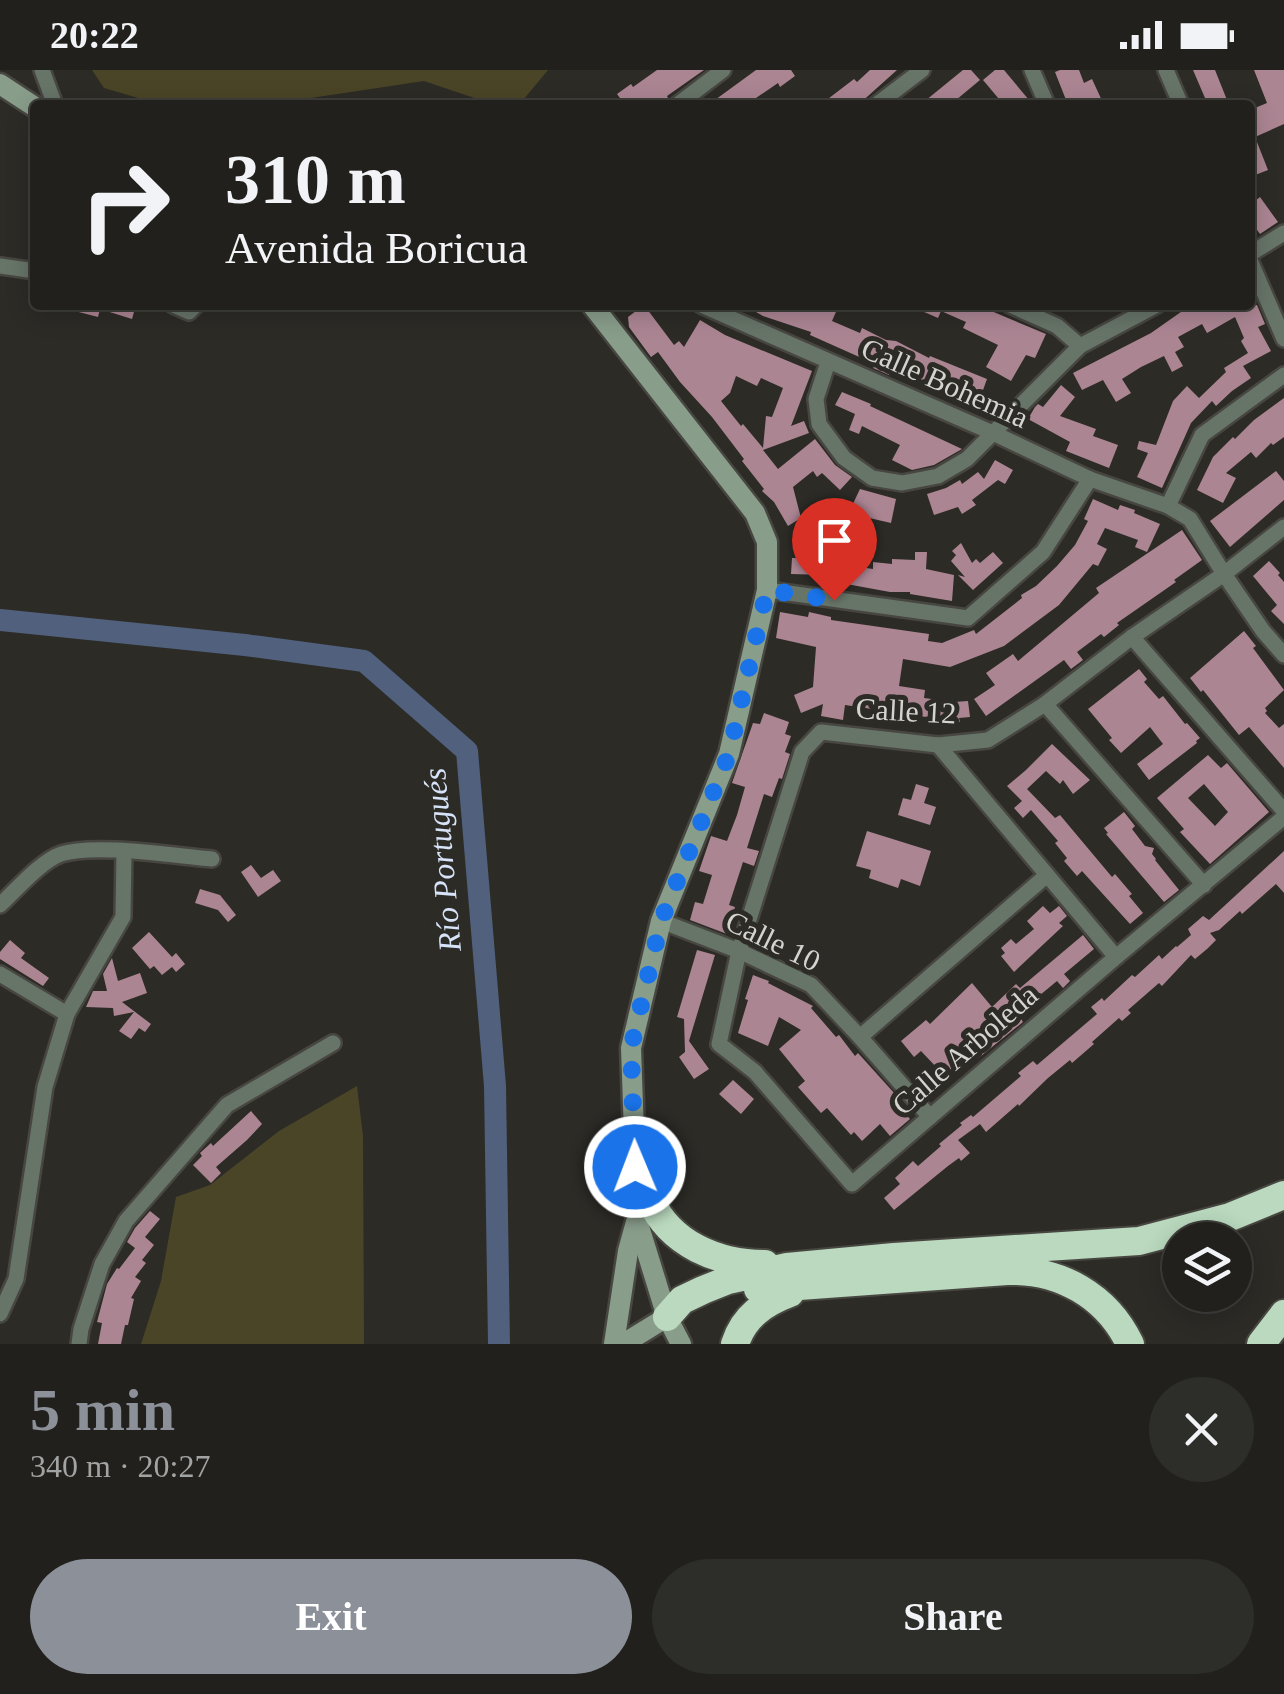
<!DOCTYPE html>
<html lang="en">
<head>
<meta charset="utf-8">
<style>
	body { margin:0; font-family:Georgia,serif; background:#2d2d29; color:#f1f3f6; height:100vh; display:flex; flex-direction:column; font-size:38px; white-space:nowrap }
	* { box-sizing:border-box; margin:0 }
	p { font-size:32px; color:#a2a3a3 }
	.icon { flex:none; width:55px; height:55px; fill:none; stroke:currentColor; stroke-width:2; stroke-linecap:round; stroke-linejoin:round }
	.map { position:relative; height:1274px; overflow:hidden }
	.side { display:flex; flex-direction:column; background:#21201c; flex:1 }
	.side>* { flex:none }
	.hud { position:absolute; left:30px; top:30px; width:1225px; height:210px; border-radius:10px; box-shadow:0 5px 25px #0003,0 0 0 2px #3e3e3b; background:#21201c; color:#f1f3f6; overflow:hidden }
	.tools { position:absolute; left:1162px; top:1152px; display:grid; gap:20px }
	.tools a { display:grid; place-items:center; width:90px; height:90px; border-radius:50%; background:#21201c; box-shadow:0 5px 25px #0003,0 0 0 2px #3e3e3b; font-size:50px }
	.pin { position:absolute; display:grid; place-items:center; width:85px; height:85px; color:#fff; margin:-102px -42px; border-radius:50% 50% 50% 0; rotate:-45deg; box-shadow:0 0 10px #0007 }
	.pin .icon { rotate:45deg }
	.me { position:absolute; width:110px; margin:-55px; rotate:359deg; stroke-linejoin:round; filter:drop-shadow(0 0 8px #0008) }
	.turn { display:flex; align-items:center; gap:35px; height:210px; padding:0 30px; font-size:45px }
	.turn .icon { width:130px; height:130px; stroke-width:2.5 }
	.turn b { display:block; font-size:70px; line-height:85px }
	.round { display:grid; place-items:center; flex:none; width:105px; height:105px; border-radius:52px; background:#2d2d29 }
	.head { display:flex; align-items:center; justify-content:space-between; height:170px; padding:0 30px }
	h1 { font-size:60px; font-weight:600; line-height:75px; color:#8c9099 }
	.button { display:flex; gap:20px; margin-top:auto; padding:20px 30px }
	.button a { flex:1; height:115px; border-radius:60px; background:#8c9099; color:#fff; font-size:40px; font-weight:600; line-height:115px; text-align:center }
	.button a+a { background:#2d2d29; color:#f1f3f6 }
	.status { display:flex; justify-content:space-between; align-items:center; height:70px; padding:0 50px; background:#21201c; direction:ltr }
	.status svg { height:28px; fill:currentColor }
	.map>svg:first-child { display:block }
	.green { fill:#4b4527 }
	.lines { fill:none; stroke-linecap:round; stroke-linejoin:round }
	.river { stroke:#50607d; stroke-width:22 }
	.building { fill:#ac8593; fill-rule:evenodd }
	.street-casing { stroke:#474641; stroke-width:20 }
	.secondary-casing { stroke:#474641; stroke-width:25 }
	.highway-casing { stroke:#474641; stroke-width:32 }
	.street { stroke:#677468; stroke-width:15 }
	.secondary { stroke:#899d8b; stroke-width:20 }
	.highway { stroke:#bad9be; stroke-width:28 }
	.route { stroke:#1a73e8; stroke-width:18; stroke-dasharray:0 32.4 }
	.labels { text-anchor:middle; stroke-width:10; stroke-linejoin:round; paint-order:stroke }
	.street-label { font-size:30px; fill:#d4d3d0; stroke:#2c2b26 }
	.water-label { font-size:32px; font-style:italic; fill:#d7e3f8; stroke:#2c2b26 }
</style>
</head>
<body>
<div class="status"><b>20:22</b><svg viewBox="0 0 49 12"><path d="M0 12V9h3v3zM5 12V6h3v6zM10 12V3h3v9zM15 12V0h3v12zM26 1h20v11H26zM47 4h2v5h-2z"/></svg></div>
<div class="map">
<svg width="1284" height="1274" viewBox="0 0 1284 1274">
	<rect width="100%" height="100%" fill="#2c2b26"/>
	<!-- green -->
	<g class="green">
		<polygon points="92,0 548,0 519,35 495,35 424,11 264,35 162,35 104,18"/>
		<polygon points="357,1016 363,1066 364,1274 141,1274 161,1211 176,1127 210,1115 279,1061"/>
	</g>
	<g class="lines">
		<!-- river -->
		<polyline class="river" points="0,550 245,575 364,591 467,681 495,1016 499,1274"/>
	</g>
	<!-- building -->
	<g class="building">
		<polygon points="657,0 704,0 667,26 668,28 660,35 625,35 617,24 631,14 633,17"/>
		<polygon points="756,0 791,0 795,6 780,17 778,13 756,28 761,35 708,35"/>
		<polygon points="870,0 897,0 858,35 820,35 854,9 857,12"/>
		<polygon points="963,0 971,0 980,10 950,35 920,35"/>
		<polygon points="995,0 1004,0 1029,30 1023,35 1004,35 983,10"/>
		<polygon points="1060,0 1079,0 1084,13 1092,9 1104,35 1068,35 1055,2"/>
		<polygon points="1193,0 1215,0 1229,35 1208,35"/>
		<polygon points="1254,0 1284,0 1284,54 1255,67 1268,100 1250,107 1250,40 1267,33"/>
		<polygon points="1260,127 1278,152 1260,164 1250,150 1250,135"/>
		<polygon points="68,235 136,235 132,249 100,239 98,247 67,239"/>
		<path d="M644 235 674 275 679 271 684 277 700 250 725 265 812 301 791 356 804 351 809 363 763 380 778 399 815 369 835 395 852 407 840 420 822 403 817 407 813 401 793 417 801 448 788 456 774 432 762 421 764 419 742 391 744 389 712 347 680 312 658 282 651 287 629 257 628 247ZM736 306 757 316 761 308 783 318 772 347 766 346 763 378 743 354 741 356 721 331 730 323Z"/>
		<polygon points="744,235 839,235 832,251 860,263 862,258 886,270 896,271 929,288 930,286 987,309 978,334 913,306 911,311 891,301 889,305 873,298 875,294 810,265 811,262 763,246"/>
		<polygon points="908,235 977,235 1046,264 1035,288 1026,285 1011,311 986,297 998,275 963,258 966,252 941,241 938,248"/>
		<polygon points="1197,235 1257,235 1265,254 1258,257 1271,281 1243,296 1251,308 1232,321 1216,336 1212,331 1191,353 1162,418 1137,407 1148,383 1137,379 1139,371 1156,375 1173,331 1187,316 1199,328 1226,302 1224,298 1248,283 1241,271 1244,268 1235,247 1207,263 1202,254 1178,267 1184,277 1175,282 1183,296 1172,302 1164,286 1141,297 1122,309 1131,323 1116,332 1103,310 1082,320 1073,303 1151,263 1188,237 1189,239"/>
		<polygon points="1061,315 1075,327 1060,346 1096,359 1093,366 1118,375 1109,398 1066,381 1070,372 1028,349 1035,337 1038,334 1043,337"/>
		<polygon points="842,322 871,334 870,336 962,379 934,395 912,400 892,390 900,375 862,356 859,364 849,360 855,344 835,335"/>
		<polygon points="1284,328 1284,367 1273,375 1271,373 1256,388 1251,382 1226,403 1236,408 1223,433 1197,420 1213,387 1233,367 1235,369 1254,350"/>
		<polygon points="995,390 1013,400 1005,414 998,410 972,430 976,435 962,444 958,437 934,445 927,424 946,418 960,410 962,414 978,402 984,409"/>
		<polygon points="1276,401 1284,411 1284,430 1230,477 1210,451"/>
		<polygon points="860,419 896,429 891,453 865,447 850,440"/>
		<polygon points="1093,429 1118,440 1120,435 1135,440 1134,443 1160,454 1147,482 1135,477 1138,470 1105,458 1097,474 1107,479 1098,496 1093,494 1059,535 1004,576 950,597 903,589 899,616 925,620 924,628 954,632 968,631 970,647 959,648 960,652 845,635 843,650 821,646 823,634 801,643 794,625 813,617 816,577 776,568 780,542 808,547 809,542 831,547 831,550 929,564 928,571 942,573 974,560 976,564 1022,528 1021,525 1036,516 1057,496 1075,475 1088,451 1084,449"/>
		<polygon points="1182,460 1202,490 1174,510 1176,512 1117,553 1119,555 1104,567 1101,564 1077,582 1083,590 1071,599 1064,590 986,646 974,629 995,615 986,603 1013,584 1018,591 1099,523 1096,518"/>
		<polygon points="961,473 972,493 976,489 980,493 993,482 1003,493 973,520 958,505 965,507 951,491 956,485 952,481"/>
		<polygon points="915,482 927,482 926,499 954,505 952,531 910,524 910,522 890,522 841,513 841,516 826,513 827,505 791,504 792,488 830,488 846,491 845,495 873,499 873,492 892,494 892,489 915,490"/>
		<polygon points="1269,491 1280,503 1278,505 1284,512 1284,554 1271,541 1277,535 1253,506"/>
		<polygon points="1244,561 1256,576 1253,578 1284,620 1265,638 1267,641 1265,643 1279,658 1284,654 1284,698 1249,657 1239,665 1203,620 1201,622 1190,608"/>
		<polygon points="1139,599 1147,609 1144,612 1159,629 1163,626 1185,654 1187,653 1200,668 1196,671 1197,673 1149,710 1137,694 1163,674 1150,657 1121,683 1109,670 1112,668 1088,639"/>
		<polygon points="764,643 789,652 785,664 791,666 785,682 790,684 782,709 779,708 772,727 764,724 747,778 759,781 754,796 743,792 729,835 735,837 727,864 690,850 695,832 703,834 712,805 699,801 711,766 727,771 737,745 745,717 732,713 753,653 760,654"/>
		<polygon points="1052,674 1090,710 1073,724 1063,710 1060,714 1046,701 1027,719 1055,748 1060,745 1112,807 1115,804 1132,824 1129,826 1143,843 1130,854 1082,801 1077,806 1064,791 1067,788 1055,773 1058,771 1031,740 1023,748 1014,738 1022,731 1007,716 1026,700"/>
		<path d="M1208 685 1221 698 1227 693 1269 742 1210 794 1180 762 1184 759 1157 728ZM1204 714 1228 742 1215 756 1188 728Z"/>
		<polygon points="916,714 929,718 924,733 936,737 930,755 898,745 903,728 911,730"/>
		<polygon points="1124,742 1135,756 1132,759 1145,776 1154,778 1152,784 1156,789 1155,790 1179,820 1164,832 1106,764 1108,763 1104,758"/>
		<polygon points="867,761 931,781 920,816 901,809 898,818 869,808 871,800 856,796"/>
		<polygon points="1284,781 1284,823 1276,814 1242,844 1240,841 1219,860 1210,863 1216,870 1207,879 1195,889 1191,885 1162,916 1159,913 1128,940 1131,943 1122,951 1119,948 1092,972 1094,974 1072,993 1070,990 1048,1008 1019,1036 1018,1034 986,1062 980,1054 958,1070 970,1083 961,1091 959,1088 948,1096 894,1140 884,1128 900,1114 895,1108 913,1091 918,1096 941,1076 939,1074 962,1055 960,1053 971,1045 973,1047 1021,1006 1018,1003 1033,991 1037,995 1097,944 1091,937 1102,928 1104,931 1132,905 1135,907 1159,885 1162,889 1176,876 1177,877 1191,865 1188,859 1203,846 1209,850"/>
		<polygon points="251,795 261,808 273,800 281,811 258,827 241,802"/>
		<polygon points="200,819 220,825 236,845 228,852 218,840 195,833"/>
		<polygon points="1043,836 1050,843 1059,836 1067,846 1059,853 1063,856 1014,902 1001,886 1005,883 1001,878 1011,869 1016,874 1034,859 1027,851"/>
		<polygon points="149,862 172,887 176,883 185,894 176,902 172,897 162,905 154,896 150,899 132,878"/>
		<polygon points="1083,865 1094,879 1064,904 1070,911 1063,918 1057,911 1022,940 1024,942 1019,946 1023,952 971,994 970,992 940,1018 929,1007 938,999 921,981 914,987 901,971 926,950 930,954 972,913 992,937 1016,914 1020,918"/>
		<polygon points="10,870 25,883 21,888 49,908 43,916 0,889 0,882"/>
		<polygon points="697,880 715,885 689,971 709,999 694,1009 679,987 685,982 684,949 677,947"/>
		<polygon points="112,888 118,911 140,903 147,923 122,932 151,954 145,962 139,958 131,969 119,961 134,942 114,946 113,938 86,937 93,921 107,921 103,904"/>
		<polygon points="753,905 769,911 768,913 813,936 811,938 836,967 839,965 855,986 858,983 904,1034 900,1038 910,1049 890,1066 880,1054 862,1071 854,1062 851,1065 827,1038 821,1043 798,1017 805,1011 779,979 801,960 779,947 768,976 738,963 748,930 745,929"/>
		<polygon points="733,1010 754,1029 741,1044 719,1024"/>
		<polygon points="251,1041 262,1054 247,1070 216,1097 221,1103 211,1113 193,1095 202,1086 200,1083 211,1073 213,1076"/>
		<polygon points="150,1141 160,1149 145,1167 154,1175 142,1190 146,1193 135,1207 141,1211 131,1228 134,1229 128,1255 125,1255 121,1274 98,1274 102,1253 97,1252 107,1214 117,1198 119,1199 135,1178 127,1172 135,1158"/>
	</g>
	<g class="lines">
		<!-- street casing -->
		<g class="street-casing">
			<g id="street">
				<polyline points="42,0 55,35"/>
				<polyline points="1032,0 1047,35"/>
				<polyline points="1166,0 1181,35"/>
				<polyline points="677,35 723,0"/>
				<polyline points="876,35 922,0"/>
				<polyline points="1250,184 1284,163"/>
				<polyline points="1250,190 1284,269"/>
				<polyline points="0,196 35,201"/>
				<polyline points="173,235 189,242 196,235"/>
				<polyline points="701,235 993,363 1090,409 1168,436 1190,449 1224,504 1263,561 1284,585"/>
				<polyline points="1010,235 1057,256 1080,276"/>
				<polyline points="828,292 816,329 819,354 844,388 872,408 902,413 938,406 967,389 1080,276 1157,235"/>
				<polyline points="1168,436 1202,365 1284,305"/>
				<polyline points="1284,457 1224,504 1132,567 1045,634 988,670 938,675 821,662 802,682 739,881 719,974 755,1002 852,1114 1116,887 1284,747"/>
				<polyline points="767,520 968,548 1043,482 1090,409"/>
				<polyline points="1132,567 1284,741"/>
				<polyline points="1045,634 1204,815"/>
				<polyline points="938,675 1116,887"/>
				<path d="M0 835C16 820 41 791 61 784 94 773 175 786 212 789"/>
				<polyline points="661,851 739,881 811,915 860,967 930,1047"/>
				<polyline points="0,904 67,944"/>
				<polyline points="860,967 1047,805"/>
				<polyline points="0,1244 16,1209 45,1017 67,944 123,847 124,782"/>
				<polyline points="79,1274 81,1259 102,1194 126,1151 227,1035 333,973"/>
			</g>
		</g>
		<!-- secondary casing -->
		<g class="secondary-casing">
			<g id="secondary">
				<polyline points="0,14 35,37"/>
				<polyline points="592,235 755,443 767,472 767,520 729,684 661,851 631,978 637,1150 667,1247 681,1274"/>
				<polyline points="614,1274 628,1181 636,1152"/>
				<polyline points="623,1274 667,1247"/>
			</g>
		</g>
		<!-- highway casing -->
		<g class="highway-casing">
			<g id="highway">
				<path d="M635 1076C640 1093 644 1112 650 1129 670 1175 719 1194 765 1194"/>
				<path d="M758 1219 1007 1201C1060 1199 1107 1226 1130 1274"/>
				<polyline points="667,1247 682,1230 703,1220 728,1210 787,1197 894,1187 1139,1171 1230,1147 1284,1125"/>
				<path d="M735 1274C744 1246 764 1233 790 1223"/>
				<polyline points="1261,1274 1284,1244"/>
			</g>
		</g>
		<!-- street -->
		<use href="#street" class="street"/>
		<!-- secondary -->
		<use href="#secondary" class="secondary"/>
		<!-- highway -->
		<use href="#highway" class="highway"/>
	</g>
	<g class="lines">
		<!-- route -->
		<polyline class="route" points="635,1097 631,978 661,851 729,684 767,520 834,530"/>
	</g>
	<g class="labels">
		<!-- street labels -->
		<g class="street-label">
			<text transform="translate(945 313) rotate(24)" y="10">Calle Bohemia</text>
			<text transform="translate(906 641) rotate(3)" y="10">Calle 12</text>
			<text transform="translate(773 871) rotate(26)" y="10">Calle 10</text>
			<text transform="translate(965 980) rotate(-41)" y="10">Calle Arboleda</text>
		</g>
		<!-- water labels -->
		<g class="water-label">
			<text transform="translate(442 790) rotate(-95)" y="11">Río Portugués</text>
		</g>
	</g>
</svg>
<div class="tools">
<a><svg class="icon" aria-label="layers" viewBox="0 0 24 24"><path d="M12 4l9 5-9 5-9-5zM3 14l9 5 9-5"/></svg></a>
</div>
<div class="pin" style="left:834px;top:530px;background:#d93025"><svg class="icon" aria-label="arrive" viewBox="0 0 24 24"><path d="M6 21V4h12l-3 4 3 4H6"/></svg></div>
<svg class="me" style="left:635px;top:1097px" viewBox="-20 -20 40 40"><circle r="17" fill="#1a73e8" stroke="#fff" stroke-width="3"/><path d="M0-11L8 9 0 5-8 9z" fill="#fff"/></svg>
<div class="hud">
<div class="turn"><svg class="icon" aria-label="right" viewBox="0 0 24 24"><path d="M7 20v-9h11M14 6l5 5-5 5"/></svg><div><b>310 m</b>Avenida Boricua</div></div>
</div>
</div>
<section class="side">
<div class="head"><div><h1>5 min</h1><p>340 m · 20:27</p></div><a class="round"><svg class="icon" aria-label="close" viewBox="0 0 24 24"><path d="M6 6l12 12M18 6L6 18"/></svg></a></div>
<div class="button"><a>Exit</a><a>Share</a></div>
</section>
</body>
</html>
